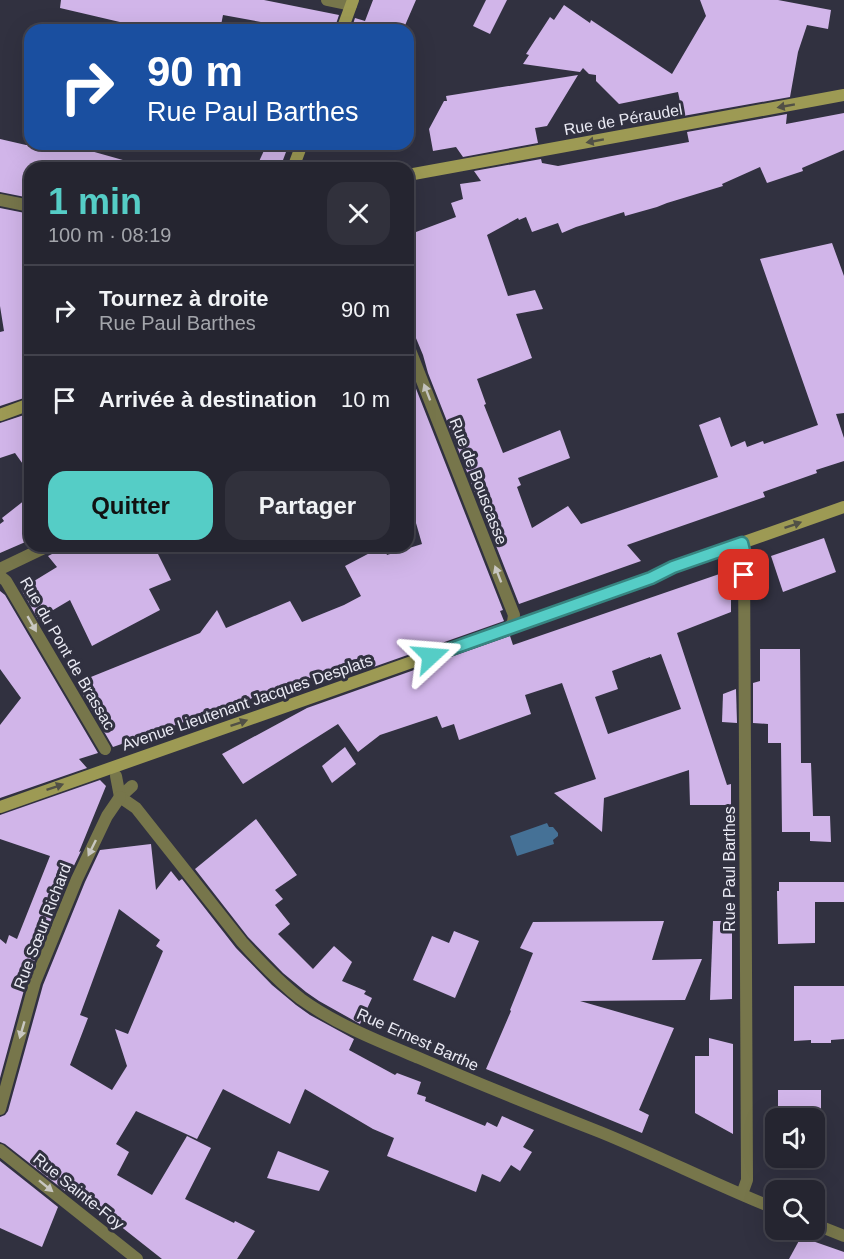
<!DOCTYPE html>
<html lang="fr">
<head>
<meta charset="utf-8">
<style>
	body { margin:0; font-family:Arial,sans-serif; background:#31313c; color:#f1f3f6; height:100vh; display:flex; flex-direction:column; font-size:22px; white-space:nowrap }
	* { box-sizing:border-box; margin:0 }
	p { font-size:20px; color:#a3a5ab }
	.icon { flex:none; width:33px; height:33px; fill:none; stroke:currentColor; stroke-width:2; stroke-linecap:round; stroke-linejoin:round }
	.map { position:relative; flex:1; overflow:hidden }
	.sheet { position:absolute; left:24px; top:162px; width:390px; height:390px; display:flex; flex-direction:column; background:#252530; border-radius:18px; box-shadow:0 6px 24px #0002,0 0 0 2px #42424c }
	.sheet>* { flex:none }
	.guide { position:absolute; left:24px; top:24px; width:390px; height:126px; border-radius:18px; box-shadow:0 6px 24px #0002,0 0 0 2px #42424c; background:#1a4fa0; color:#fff; overflow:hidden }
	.fabs { position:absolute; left:765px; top:1108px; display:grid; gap:12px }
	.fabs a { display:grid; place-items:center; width:60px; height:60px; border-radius:12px; background:#252530; box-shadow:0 6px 24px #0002,0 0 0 2px #42424c; font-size:30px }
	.pin { position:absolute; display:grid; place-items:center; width:51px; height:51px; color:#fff; margin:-26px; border-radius:12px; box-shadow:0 3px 9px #0006 }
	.me { position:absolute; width:66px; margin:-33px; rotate:71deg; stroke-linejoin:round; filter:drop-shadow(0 0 4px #0008) }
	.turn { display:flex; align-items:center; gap:21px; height:126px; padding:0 24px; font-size:27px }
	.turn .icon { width:78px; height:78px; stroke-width:2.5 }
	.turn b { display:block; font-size:42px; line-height:51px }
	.round { display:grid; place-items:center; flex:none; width:63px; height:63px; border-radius:18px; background:#31313c }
	.overview { display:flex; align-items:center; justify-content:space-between; height:102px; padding:0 24px }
	h1 { font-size:36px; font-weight:800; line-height:45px; color:#55cdc6 }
	.button { display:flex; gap:12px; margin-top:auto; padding:12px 24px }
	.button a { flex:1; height:69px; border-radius:18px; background:#55cdc6; color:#111; font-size:24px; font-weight:800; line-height:69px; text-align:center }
	.button a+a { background:#31313c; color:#f1f3f6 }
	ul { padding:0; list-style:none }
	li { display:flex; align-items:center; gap:18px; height:90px; padding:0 24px; border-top:2px solid #42424c }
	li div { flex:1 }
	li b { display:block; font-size:22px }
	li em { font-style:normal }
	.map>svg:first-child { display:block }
	.water { fill:#457196 }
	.building { fill:#d1b5e9; fill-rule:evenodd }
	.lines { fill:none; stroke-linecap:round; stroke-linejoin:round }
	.lane { stroke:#77764b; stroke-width:12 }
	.street { stroke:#77764b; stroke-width:12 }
	.secondary { stroke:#9d9a54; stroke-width:12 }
	.oneway { fill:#515046 }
	.oneway2 { fill:#c8c7c1 }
	.route-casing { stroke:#378581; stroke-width:15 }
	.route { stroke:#55cdc6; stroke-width:10 }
	.labels { text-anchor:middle; stroke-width:6; stroke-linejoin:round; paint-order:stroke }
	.street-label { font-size:16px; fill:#eaeaf4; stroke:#313140 }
</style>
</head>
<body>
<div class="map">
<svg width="844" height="1259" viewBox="0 0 844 1259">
	<rect width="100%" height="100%" fill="#313140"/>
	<!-- water -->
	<polygon class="water" points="547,823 549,827 553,827 558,833 558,836 553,840 554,844 517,856 510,836"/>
	<!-- building -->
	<g class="building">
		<polygon points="61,0 264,0 339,15 334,30 276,30 277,25 223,15 220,30 163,30 137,26 60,8"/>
		<polygon points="373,0 416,0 403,30 351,30 355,18 365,21"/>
		<polygon points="486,0 507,0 490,34 473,26"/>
		<polygon points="700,0 778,0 831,10 828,29 807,25 798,52 790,97 683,116 678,92 619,104 596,81 596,75 589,74 583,68 580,72 523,64 529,55 526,54 550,17 554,20 564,5 590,23 591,20 672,74 706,16"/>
		<polygon points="578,75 547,126 535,128 538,143 463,157 456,147 433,151 429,129 444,101 447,101 446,96"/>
		<polygon points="844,113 844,150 802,168 803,171 767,183 760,167 722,184 723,186 667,203 657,207 625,216 624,212 576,227 562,233 558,223 532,232 526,217 519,220 518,218 487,235 508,296 535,290 543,309 516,314 532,358 477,379 486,404 484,405 503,453 560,430 570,458 518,478 521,485 517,487 532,528 568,506 581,524 718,477 699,425 720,417 731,447 745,441 747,447 763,441 764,444 818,425 760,259 832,243 844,276 844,413 836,414 844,438 844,461 816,470 817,473 763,492 765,497 627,545 641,561 519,604 428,373 423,355 408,319 408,235 456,217 451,203 463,199 460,184 481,181 474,171 541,159 542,163 558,166 601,158 689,142 687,132 787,114 786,124"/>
		<polygon points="0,139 26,145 66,144 130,162 129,168 30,168 30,198 0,192"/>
		<polygon points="267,144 289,144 280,168 256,168"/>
		<polygon points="0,208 30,214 30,295 24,293 30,336 30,396 0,406 0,332 4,331 0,306"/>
		<polygon points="413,381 503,610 500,611 504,621 365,670 361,660 113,747 76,683 200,633 217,610 226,628 290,601 302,622 344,605 361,596 345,566 383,546 387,555 422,544 408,495 408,383"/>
		<polygon points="30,413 30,474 15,453 0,458 0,423"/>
		<polygon points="30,496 30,540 0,553 0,524 4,521 2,518"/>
		<polygon points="824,538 836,572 783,592 771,556"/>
		<polygon points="68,546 154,546 171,580 149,589 160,610 92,646 70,600 38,619 21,589 57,567 48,556"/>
		<path d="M731 570V612L677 633 727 785 731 784V805H690L689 770 604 798 602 832 554 793 596 779 562 683 525 695 531 714 459 740 454 724 442 728 437 716 380 735 358 752 338 724 243 784 222 754 307 708 510 636 513 645ZM661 654 681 709 608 734 595 697 618 689 612 671 650 657V658Z"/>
		<polygon points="0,591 5,595 98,753 79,759 87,768 0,798 0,725 21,698 0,669"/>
		<polygon points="760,649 800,649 801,763 811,763 813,816 830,816 831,842 810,841 810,832 782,832 781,743 768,743 768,724 753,723 753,683 760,681"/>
		<polygon points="736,689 737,723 722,722 723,694"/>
		<polygon points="345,747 356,764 332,783 322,766"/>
		<polygon points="100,780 106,786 79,852 81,851 69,876 27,979 0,1078 0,939 6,944 9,935 17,939 50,856 0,839 0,815"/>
		<polygon points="256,819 297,875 275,890 283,899 275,905 290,924 278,934 313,969 334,946 352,962 342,981 366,991 364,994 372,998 360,1024 319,1001 306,992 283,973 248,937 195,869"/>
		<path d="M151 844 156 890 171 871 179 881 182 879 236 948 272 985 296 1005 310 1015 354 1039 349 1050 395 1075 397 1073 421 1082 417 1094 426 1097 425 1101 485 1126 487 1122 497 1127 502 1116 534 1130 523 1147 532 1152 520 1171 511 1165 500 1182 482 1174 476 1192 387 1156 394 1138 373 1129 305 1089 290 1124 223 1089 197 1139 136 1111 116 1144 129 1152 117 1175 152 1195 187 1136 211 1148 185 1199 234 1223 235 1221 255 1231 237 1259H162L67 1184 65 1191 5 1144 0 1142V1117L5 1115 8 1111 43 985 85 882 100 850ZM119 909 160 940 156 946 163 951 128 1034 115 1029 127 1066 112 1090 70 1065 88 1018 80 1015Z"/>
		<polygon points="779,882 844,882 844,902 815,902 815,943 778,944 777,891 779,891"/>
		<polygon points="664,921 652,960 702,959 685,1000 580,1001 674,1028 639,1110 649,1115 642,1133 486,1069 511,1011 510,1010 533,953 520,948 533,922"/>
		<polygon points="713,921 732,921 732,999 710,1000"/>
		<polygon points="454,931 479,941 455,998 413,980 432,936 449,943"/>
		<polygon points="794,986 844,986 844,1039 831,1040 831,1043 811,1043 811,1040 794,1041"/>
		<polygon points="709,1038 733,1044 733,1134 695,1113 695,1056 709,1056"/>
		<rect x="778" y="1090" width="43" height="29"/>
		<polygon points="278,1151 329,1171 319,1191 267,1178"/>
		<polygon points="0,1161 58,1207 42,1247 0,1228"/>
		<polygon points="801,1237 844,1252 844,1259 789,1259"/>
	</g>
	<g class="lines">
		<!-- lane -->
		<polyline class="lane" points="120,797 132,786"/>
		<!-- street -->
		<g class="street">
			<polyline points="327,0 351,5"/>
			<polyline points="0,200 30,206"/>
			<polyline points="408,345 514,615 513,622 509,628"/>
			<polyline points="0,569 48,546"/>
			<polyline points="0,576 6,581 105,749"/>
			<polyline points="116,776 120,797"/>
			<path d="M120 797 136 808 242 942C260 962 279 982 301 999 337 1025 378 1041 419 1058 479 1084 539 1108 600 1132 659 1156 716 1185 776 1209"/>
			<polyline points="0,1109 35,982 77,879 107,816 120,797"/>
			<polyline points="0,1150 137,1259"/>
			<polyline points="742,1194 747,1180 744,551 742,543"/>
			<polyline points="814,1224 844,1236"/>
		</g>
		<!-- secondary -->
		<g class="secondary">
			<polyline points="342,30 353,0"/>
			<polyline points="293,168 302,144"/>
			<polyline points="408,175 844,95"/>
			<polyline points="0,415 30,404"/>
			<polyline points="0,807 650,578 673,567 844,507"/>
		</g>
	</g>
	<!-- one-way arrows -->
	<defs><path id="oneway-solid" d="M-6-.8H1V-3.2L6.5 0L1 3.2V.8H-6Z" transform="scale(1.5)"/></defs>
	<g class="oneway">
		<use href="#oneway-solid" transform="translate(786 106) rotate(170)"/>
		<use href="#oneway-solid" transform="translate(595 141) rotate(170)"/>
		<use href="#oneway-solid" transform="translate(793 525) rotate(-19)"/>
		<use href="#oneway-solid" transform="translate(239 723) rotate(-19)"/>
		<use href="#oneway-solid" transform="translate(55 787) rotate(-19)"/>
	</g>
	<g class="oneway2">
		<use href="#oneway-solid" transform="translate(427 392) rotate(-111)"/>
		<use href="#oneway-solid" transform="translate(498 574) rotate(-111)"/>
		<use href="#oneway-solid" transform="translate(32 624) rotate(60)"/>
		<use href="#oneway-solid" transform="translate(92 848) rotate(116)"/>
		<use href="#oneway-solid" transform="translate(22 1030) rotate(106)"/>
		<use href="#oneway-solid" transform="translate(46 1186) rotate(39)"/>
	</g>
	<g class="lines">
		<!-- route casing -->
		<g class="route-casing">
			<polyline id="route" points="431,656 651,578 673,567 742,543 744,551 744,575"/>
		</g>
		<!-- route -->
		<use href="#route" class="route"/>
	</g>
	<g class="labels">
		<!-- street labels -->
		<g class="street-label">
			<text transform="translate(623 119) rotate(-10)" y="6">Rue de Péraudel</text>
			<text transform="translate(479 481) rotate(69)" y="6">Rue de Bouscasse</text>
			<text transform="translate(68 653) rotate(60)" y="6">Rue du Pont de Brassac</text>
			<text transform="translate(247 702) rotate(-19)" y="6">Avenue Lieutenant Jacques Desplats</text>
			<text transform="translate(729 869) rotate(-90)" y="6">Rue Paul Barthes</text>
			<text transform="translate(42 926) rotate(-69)" y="6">Rue Sœur Richard</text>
			<text transform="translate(418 1039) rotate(24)" y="6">Rue Ernest Barthe</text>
			<text transform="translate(79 1191) rotate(39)" y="6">Rue Sainte-Foy</text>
		</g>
	</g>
</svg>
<div class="fabs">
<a><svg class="icon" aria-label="sound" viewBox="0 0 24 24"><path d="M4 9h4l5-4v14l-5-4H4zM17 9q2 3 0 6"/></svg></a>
<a><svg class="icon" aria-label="search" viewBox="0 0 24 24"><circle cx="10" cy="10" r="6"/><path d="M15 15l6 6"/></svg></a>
</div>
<div class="pin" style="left:744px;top:575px;background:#d93025"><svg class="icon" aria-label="arrive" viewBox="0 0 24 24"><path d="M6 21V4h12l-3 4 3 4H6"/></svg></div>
<svg class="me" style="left:431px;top:656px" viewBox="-20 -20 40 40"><path d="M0-17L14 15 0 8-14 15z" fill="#55cdc6" stroke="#fff" stroke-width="4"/></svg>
<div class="guide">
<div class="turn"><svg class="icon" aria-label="right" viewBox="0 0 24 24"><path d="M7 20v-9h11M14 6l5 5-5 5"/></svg><div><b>90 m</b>Rue Paul Barthes</div></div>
</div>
<section class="sheet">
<div class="overview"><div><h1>1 min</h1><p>100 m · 08:19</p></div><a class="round"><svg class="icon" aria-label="close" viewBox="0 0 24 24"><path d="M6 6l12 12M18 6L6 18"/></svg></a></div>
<ul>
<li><svg class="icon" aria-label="right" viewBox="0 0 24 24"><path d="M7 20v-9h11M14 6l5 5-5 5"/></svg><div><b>Tournez à droite</b><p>Rue Paul Barthes</p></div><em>90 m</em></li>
<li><svg class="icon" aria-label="arrive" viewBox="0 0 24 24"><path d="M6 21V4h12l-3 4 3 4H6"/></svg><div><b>Arrivée à destination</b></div><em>10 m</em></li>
</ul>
<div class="button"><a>Quitter</a><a>Partager</a></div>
</section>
</div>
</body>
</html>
